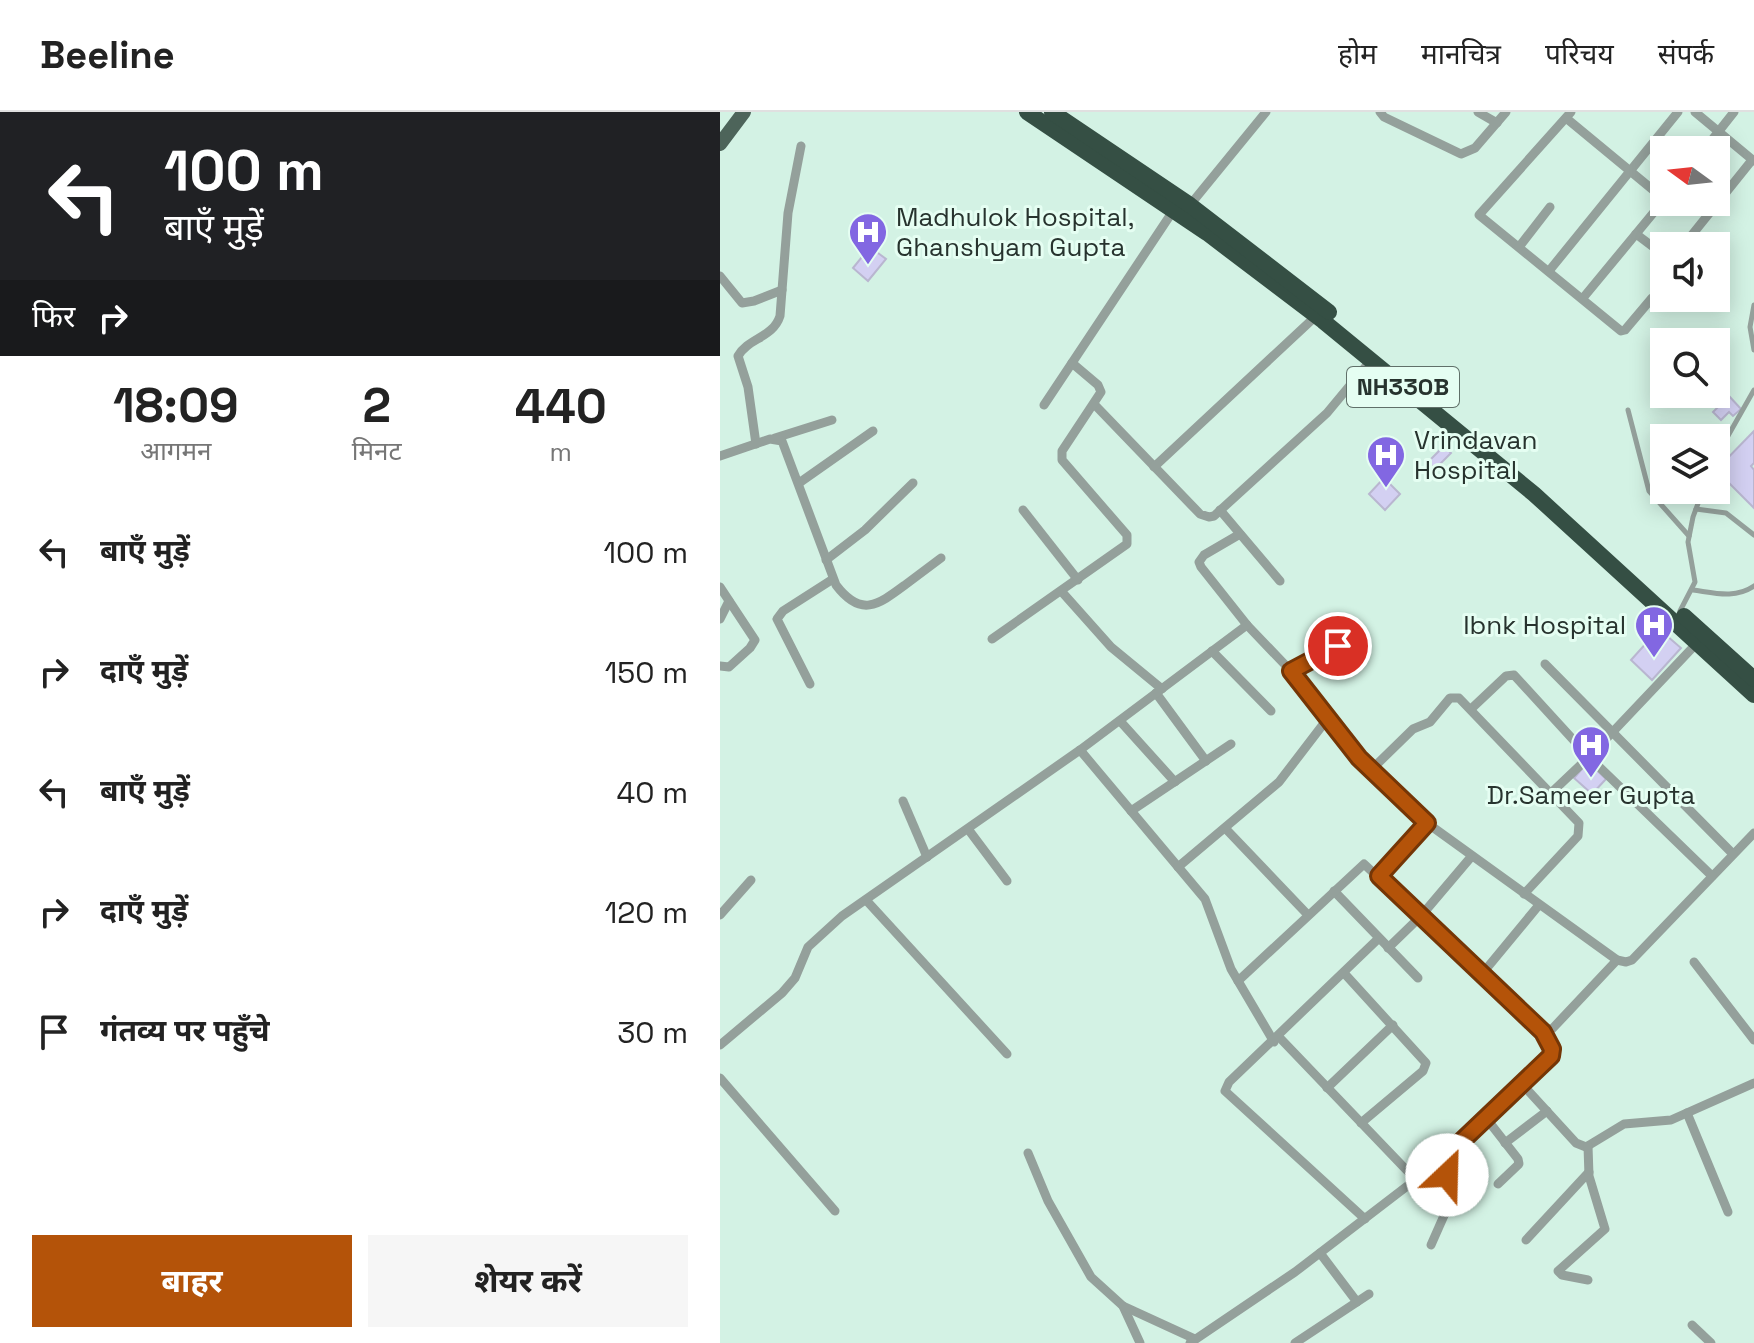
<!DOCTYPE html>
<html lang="hi">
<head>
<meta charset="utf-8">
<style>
	body { margin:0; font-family:"Space Grotesk","Noto Sans Devanagari",sans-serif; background:#f6f6f6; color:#222; height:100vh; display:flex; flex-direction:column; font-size:30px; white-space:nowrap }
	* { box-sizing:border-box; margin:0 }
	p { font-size:26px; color:#767676 }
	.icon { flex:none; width:44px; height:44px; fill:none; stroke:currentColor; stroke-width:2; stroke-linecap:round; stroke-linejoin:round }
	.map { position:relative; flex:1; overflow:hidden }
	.panel { display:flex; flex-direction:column; background:#fff; width:720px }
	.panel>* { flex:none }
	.top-card { background:#202124; color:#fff; overflow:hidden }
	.needle { width:52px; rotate:285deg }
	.tools { position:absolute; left:930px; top:24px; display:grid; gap:16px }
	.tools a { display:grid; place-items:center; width:80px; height:80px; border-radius:0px; background:#fff; box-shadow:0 4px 20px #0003; font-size:40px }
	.pin { position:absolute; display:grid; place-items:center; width:68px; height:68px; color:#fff; margin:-34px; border:4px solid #fff; border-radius:50%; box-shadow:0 2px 8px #0007 }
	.me { position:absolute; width:88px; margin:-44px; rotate:24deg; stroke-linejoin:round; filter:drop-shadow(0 0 6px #0008) }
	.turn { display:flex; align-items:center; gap:28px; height:168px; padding:0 32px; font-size:36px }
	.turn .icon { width:104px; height:104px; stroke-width:2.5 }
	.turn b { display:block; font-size:56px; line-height:68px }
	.then { display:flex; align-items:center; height:76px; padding:0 32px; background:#0003; gap:16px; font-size:30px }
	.eta { display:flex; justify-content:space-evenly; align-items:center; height:136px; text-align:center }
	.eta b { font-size:48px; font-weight:700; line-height:56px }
	.button { display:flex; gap:16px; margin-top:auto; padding:16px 32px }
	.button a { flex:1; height:92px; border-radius:0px; background:#b45309; color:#fff; font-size:32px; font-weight:700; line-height:92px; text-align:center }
	.button a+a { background:#f6f6f6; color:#222 }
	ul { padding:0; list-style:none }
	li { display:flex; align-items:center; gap:24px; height:120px; padding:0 32px }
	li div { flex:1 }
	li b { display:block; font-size:30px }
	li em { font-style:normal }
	header { display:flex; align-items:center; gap:48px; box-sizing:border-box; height:112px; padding:0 40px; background:#fff; border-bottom:2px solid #e0e0e0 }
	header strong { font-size:38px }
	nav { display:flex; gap:44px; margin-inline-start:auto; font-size:28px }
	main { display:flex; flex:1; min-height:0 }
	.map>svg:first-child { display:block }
	.building { fill:#d3d0f2; stroke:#b9b6d0; stroke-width:2 }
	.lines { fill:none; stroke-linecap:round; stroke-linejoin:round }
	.lane { stroke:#94a09b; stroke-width:5 }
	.street { stroke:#94a09b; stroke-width:9 }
	.primary { stroke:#4d645a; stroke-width:14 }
	.highway { stroke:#354f44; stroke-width:16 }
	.route-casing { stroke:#753606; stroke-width:20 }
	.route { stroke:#b45309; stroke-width:14 }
	.labels { text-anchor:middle; stroke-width:6; stroke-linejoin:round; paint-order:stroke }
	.shield { fill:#e5fef2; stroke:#607069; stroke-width:2 }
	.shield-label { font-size:24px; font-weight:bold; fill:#27332e }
	.poi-label { font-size:26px; fill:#27332e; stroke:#e5fef2; text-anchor:start }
</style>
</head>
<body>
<header>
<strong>Beeline</strong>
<nav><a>होम</a><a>मानचित्र</a><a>परिचय</a><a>संपर्क</a></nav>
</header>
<main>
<section class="panel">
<div class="top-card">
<div class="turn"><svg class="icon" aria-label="left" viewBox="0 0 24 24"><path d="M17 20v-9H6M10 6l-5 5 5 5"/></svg><div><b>100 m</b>बाएँ मुड़ें</div></div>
<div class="then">फिर<svg class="icon" aria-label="right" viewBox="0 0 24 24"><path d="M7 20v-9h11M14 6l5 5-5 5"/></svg></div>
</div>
<div class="eta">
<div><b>18:09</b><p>आगमन</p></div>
<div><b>2</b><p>मिनट</p></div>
<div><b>440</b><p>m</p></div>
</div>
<ul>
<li><svg class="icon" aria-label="left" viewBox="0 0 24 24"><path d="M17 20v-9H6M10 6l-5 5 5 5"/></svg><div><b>बाएँ मुड़ें</b></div><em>100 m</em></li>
<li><svg class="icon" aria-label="right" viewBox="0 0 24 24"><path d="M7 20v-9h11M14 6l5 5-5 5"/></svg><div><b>दाएँ मुड़ें</b></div><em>150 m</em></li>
<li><svg class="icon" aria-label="left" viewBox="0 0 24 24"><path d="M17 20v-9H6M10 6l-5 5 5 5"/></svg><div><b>बाएँ मुड़ें</b></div><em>40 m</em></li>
<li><svg class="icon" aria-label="right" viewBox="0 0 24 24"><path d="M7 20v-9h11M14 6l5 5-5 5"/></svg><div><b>दाएँ मुड़ें</b></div><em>120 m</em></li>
<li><svg class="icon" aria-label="arrive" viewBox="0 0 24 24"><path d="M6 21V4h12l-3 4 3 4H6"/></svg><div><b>गंतव्य पर पहुँचे</b></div><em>30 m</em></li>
</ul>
<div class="button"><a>बाहर</a><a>शेयर करें</a></div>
</section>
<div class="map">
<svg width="1034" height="1231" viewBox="0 0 1034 1231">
	<rect width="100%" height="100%" fill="#d3f2e4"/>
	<!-- building -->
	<g class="building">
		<polygon points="150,135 166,147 148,169 133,156"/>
		<polygon points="1009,284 1021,297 1013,304 1009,300 1001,308 993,300"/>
		<polygon points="1034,319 1034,351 1031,354 1034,358 1034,396 996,358"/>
		<polygon points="724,334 731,341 715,357 708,350"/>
		<polygon points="664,366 680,382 665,398 649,382"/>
		<polygon points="939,517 961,536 932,568 911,548"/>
		<polygon points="868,650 886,667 872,682 854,666"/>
	</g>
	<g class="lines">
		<!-- lane -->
		<g class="lane">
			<polyline points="1034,193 1030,215 1034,238"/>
			<polyline points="908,298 929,379 969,424"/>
			<polyline points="996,345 1034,278"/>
			<polyline points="976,397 1006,401 1034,423"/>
			<path d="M973 478C995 481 1015 487 1034 474"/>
			<polyline points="960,499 975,470 968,430 973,405 983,378"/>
		</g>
		<!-- street -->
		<g class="street">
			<polyline points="660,0 664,5 741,42 755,36 786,0"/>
			<polyline points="758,0 777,11"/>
			<polyline points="851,0 759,103 901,219 905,218 932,186"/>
			<polyline points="975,0 1034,49"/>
			<polyline points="846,6 944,87"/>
			<polyline points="984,38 1014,0"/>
			<polyline points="470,93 546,0"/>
			<polyline points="916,122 944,143"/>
			<polyline points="963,134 1032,48"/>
			<polyline points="799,135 830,95"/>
			<polyline points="829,159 958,0"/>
			<polyline points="0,164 22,191 34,189 62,178"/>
			<polyline points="996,184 1000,187"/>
			<polyline points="863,186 944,88"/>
			<polyline points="374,292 480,402 489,405 494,404 607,301 651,248"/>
			<polyline points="324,293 453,99"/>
			<polyline points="55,326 112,308"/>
			<path d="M36 332 28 275 18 244C28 226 53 226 60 204L68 101 81 34"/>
			<path d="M0 344 50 327 62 329 116 473C141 506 158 493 185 473 197 464 209 455 221 446"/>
			<polyline points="434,355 596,204"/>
			<polyline points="79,371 153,319"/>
			<polyline points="303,398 358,468"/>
			<polyline points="500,398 560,469"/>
			<polyline points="520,422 484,443 479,450 481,455 527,513 571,559 639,646 707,711 897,848 906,850 912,848 1034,721"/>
			<polyline points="106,448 145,418 193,371"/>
			<polyline points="0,475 35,528 30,536 9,555 0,554"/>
			<polyline points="342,480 391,535 442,577"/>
			<polyline points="0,507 9,489"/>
			<polyline points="272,527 407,432 407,423 342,348 342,339 381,280 378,273 352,251"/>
			<polyline points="492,539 551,599"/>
			<polyline points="825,552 1013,742"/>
			<polyline points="571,559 618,534 645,536"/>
			<polyline points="90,572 57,507 63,499 113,467"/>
			<polyline points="436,581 486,649"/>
			<polyline points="751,597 786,564 794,563 869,645 992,764"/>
			<polyline points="400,609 455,670"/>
			<polyline points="360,638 485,787 511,857 554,930"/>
			<polyline points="651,658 693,617 710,610 730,586 739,586 859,711 858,724 804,782"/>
			<polyline points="831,681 869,645 977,531"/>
			<polyline points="183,689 207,745"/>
			<polyline points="411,699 511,632"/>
			<polyline points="505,716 588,803"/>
			<polyline points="248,717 287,769"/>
			<polyline points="458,755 559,670 608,606"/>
			<polyline points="659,764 707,711"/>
			<polyline points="614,779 698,866"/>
			<polyline points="146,788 287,942"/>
			<polyline points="0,803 31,768"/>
			<polyline points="668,836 701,804 751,745"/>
			<polyline points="974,850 1034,928"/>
			<polyline points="624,861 706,951 703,959 641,1011"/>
			<polyline points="762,862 819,793"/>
			<polyline points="518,869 644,752 823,920 833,916 897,848"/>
			<polyline points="559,925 696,1068"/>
			<polyline points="0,933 62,881 75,866 88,835 122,804 360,638 527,513"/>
			<polyline points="0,966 115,1099"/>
			<polyline points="802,972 856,1031 866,1035 904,1012 951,1008 1034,971"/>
			<polyline points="607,976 673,913"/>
			<polyline points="967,1001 1008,1100"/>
			<polyline points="766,1006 798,1047 799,1052 778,1072"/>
			<polyline points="785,1031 827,999"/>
			<polyline points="308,1041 328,1089 371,1165 403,1194 420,1231"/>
			<polyline points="645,1107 505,979 509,970 659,826"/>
			<polyline points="806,1128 869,1060"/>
			<polyline points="711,1133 730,1090 725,1045"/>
			<polyline points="600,1141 637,1190"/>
			<polyline points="868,1168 842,1163 838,1159 885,1117 869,1064 868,1034"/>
			<polyline points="403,1194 475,1227"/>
			<polyline points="972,1213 991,1231"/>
			<polyline points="470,1231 575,1160 729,1042 831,944 832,937 823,920"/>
			<polyline points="575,1231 649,1182"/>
		</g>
		<!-- primary -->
		<polyline class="primary" points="0,32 24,0"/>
		<!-- highway -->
		<g class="highway">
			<polyline points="307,0 487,121 603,209 814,382 1034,583"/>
			<polyline points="332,0 470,93 609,200"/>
			<polyline points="964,504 1034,567"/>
		</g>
	</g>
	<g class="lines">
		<!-- route casing -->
		<g class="route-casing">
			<polyline id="route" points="618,534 571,559 639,646 707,711 659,764 823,920 832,937 831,944 725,1045 727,1063"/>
		</g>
		<!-- route -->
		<use href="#route" class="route"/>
	</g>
	<!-- icons -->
	<defs>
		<g id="hospital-pin" transform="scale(2)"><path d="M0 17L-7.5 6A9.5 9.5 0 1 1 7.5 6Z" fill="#8267e2" stroke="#e5fef2"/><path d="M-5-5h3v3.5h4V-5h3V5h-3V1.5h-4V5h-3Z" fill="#fff"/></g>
	</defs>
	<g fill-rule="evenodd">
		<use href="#hospital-pin" x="148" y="120"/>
		<use href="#hospital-pin" x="666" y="343"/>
		<use href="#hospital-pin" x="934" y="513"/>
		<use href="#hospital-pin" x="871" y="633"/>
	</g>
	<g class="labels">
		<!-- shield labels -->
		<rect class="shield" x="627" y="255" width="112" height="40" rx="6"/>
		<g class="shield-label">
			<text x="683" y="283">NH330B</text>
		</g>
		<!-- poi labels -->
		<g class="poi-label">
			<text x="176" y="114">Madhulok Hospital,<tspan x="176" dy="30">Ghanshyam Gupta</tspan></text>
			<text x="694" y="337">Vrindavan<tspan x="694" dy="30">Hospital</tspan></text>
			<text x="906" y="522" text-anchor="end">Ibnk Hospital</text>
			<text x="871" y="692" text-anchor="middle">Dr.Sameer Gupta</text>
		</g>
	</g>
</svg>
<div class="tools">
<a><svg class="needle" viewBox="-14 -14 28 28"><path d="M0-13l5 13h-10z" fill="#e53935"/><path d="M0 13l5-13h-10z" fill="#767676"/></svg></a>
<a><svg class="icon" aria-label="sound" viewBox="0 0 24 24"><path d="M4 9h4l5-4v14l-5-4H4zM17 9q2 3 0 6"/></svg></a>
<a><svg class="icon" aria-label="search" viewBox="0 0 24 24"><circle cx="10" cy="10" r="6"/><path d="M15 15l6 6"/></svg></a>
<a><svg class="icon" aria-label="layers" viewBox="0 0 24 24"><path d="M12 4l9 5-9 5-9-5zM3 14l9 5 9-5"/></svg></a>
</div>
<div class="pin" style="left:618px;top:534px;background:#d93025"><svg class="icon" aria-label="arrive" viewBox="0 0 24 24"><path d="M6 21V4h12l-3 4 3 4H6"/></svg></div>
<svg class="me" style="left:727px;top:1063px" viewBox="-20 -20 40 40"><circle r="19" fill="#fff"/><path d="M0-13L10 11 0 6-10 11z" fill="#b45309"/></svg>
</div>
</main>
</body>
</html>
